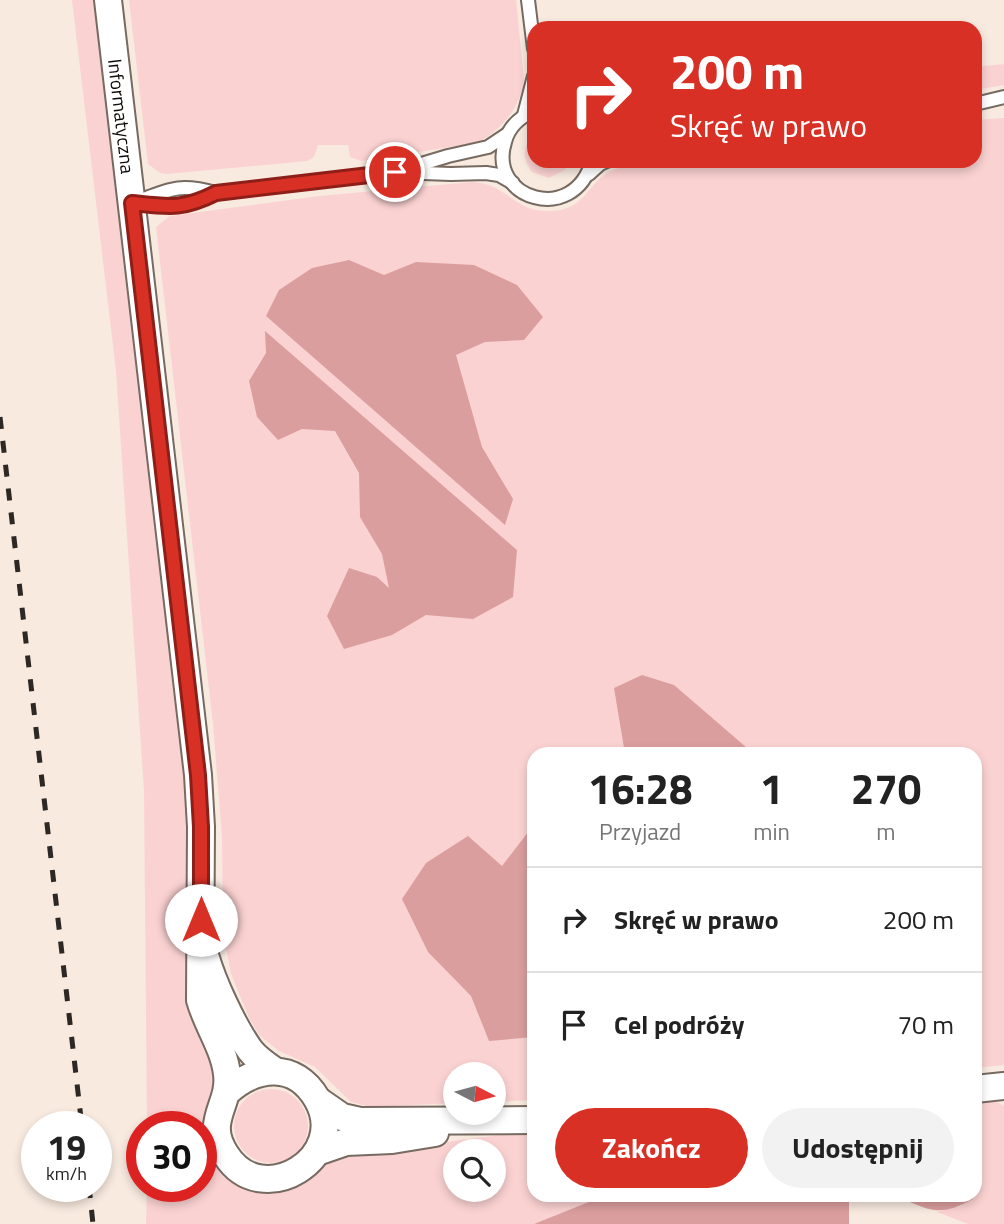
<!DOCTYPE html>
<html lang="pl">
<head>
<meta charset="utf-8">
<style>
	body { margin:0; font-family:"Titillium Web",sans-serif; background:#f2f2f2; color:#222; height:100vh; display:flex; flex-direction:column; font-size:26px; white-space:nowrap }
	* { box-sizing:border-box; margin:0 }
	p { font-size:23px; color:#767676 }
	.icon { flex:none; width:38px; height:38px; fill:none; stroke:currentColor; stroke-width:2; stroke-linecap:round; stroke-linejoin:round }
	.map { position:relative; flex:1; overflow:hidden }
	.drawer { position:absolute; left:527px; top:747px; width:455px; height:455px; display:flex; flex-direction:column; background:#fff; border-radius:21px; box-shadow:0 4px 10px #0003 }
	.drawer>* { flex:none }
	.hud { position:absolute; left:527px; top:21px; width:455px; height:147px; border-radius:21px; box-shadow:0 4px 10px #0003; background:#d93025; color:#fff; overflow:hidden }
	.needle { width:46px; rotate:96deg }
	.controls { position:absolute; left:443px; top:1062px; display:grid; gap:14px }
	.controls a { display:grid; place-items:center; width:63px; height:63px; border-radius:50%; background:#fff; box-shadow:0 4px 10px #0003; font-size:35px }
	.speed { position:absolute; left:21px; top:1111px; display:flex; gap:14px; font-size:35px; font-weight:700; text-align:center }
	.speed>* { display:grid; place-content:center; width:91px; height:91px; border-radius:50%; background:#fff; box-shadow:0 4px 10px #0003; line-height:1 }
	.speed small { font-size:18px; font-weight:400 }
	.speed .limit { border:10px solid #d22; background:#fff; color:#111 }
	.pin { position:absolute; display:grid; place-items:center; width:60px; height:60px; color:#fff; margin:-30px; border:4px solid #fff; border-radius:50%; box-shadow:0 2px 7px #0007 }
	.me { position:absolute; width:77px; margin:-38px; rotate:0deg; stroke-linejoin:round; filter:drop-shadow(0 0 5px #0008) }
	.turn { display:flex; align-items:center; gap:24px; height:147px; padding:0 28px; font-size:32px }
	.turn .icon { width:91px; height:91px; stroke-width:2.5 }
	.turn b { display:block; font-size:49px; line-height:60px }
	.eta { display:flex; justify-content:space-evenly; align-items:center; height:119px; text-align:center }
	.eta b { font-size:42px; font-weight:700; line-height:49px }
	.primary-button { display:flex; gap:14px; margin-top:auto; padding:14px 28px }
	.primary-button a { flex:1; height:80px; border-radius:42px; background:#d93025; color:#fff; font-size:28px; font-weight:700; line-height:80px; text-align:center }
	.primary-button a+a { background:#f2f2f2; color:#222 }
	ul { padding:0; list-style:none }
	li { display:flex; align-items:center; gap:21px; height:105px; padding:0 28px; border-top:2px solid #e0e0e0 }
	li div { flex:1 }
	li b { display:block; font-size:26px }
	li em { font-style:normal }
	.map>svg:first-child { display:block }
	.green { fill:#fbd2d2; fill-rule:evenodd }
	.forest { fill:#db9e9e }
	.lines { fill:none; stroke-linecap:round; stroke-linejoin:round }
	.lane-casing { stroke:#766a61; stroke-width:16 }
	.street-casing { stroke:#766a61; stroke-width:30 }
	.lane { stroke:#fff; stroke-width:12 }
	.street { stroke:#fff; stroke-width:26 }
	.rail { stroke:#2d2824; stroke-width:5; stroke-dasharray:12 12; stroke-linecap:butt }
	.route-casing { stroke:#8d1f18; stroke-width:18 }
	.route { stroke:#d93025; stroke-width:12 }
	.labels { text-anchor:middle; stroke-width:5; stroke-linejoin:round; paint-order:stroke }
	.street-label { font-size:19px; fill:#0f0b08; stroke:#fff }
</style>
</head>
<body>
<div class="map">
<svg width="1004" height="1224" viewBox="0 0 1004 1224">
	<rect width="100%" height="100%" fill="#f8eadf"/>
	<!-- green -->
	<g class="green">
		<path d="M72 0H96L182 756 188 819V969L216 1059V1162L231 1178 261 1191 277 1192 302 1185 338 1156 499 1135 534 1133V1195H606L534 1224H146L147 1187 201 1186V1127H147L144 791 116 371ZM455 1152H494V1190H455Z"/>
		<path d="M129 0H516L524 80C521 107 500 132 476 143L361 161 350 157 348 145H318L314 157 307 161 167 174 160 173 148 164Z"/>
		<polygon points="1004,64 1004,85 975,90 975,67"/>
		<path d="M1004 118V1065L975 1068V754H534V1100L494 1102V1074H455V1103L371 1107 351 1102 315 1067 279 1051 260 1036 249 1018 231 974 223 933 222 837 213 724 156 227 170 216 319 196 472 182C505 183 514 210 545 211 586 213 585 184 611 171 625 164 643 164 659 161H975V120Z"/>
		<path d="M534 136V161H570L565 170 549 178 532 172C523 160 521 146 534 136Z"/>
		<circle cx="271" cy="1126" r="37"/>
		<polygon points="975,1101 997,1102 1004,1106 1004,1224 968,1224 937,1212 960,1206 975,1195"/>
	</g>
	<!-- forest -->
	<g class="forest">
		<polygon points="349,260 384,275 416,262 474,265 517,285 543,317 524,340 485,342 456,355 482,447 513,499 505,525 266,316 279,290 312,268"/>
		<polygon points="265,331 517,550 513,597 473,619 426,615 392,635 344,649 327,616 349,568 377,577 389,588 382,554 360,517 359,473 335,431 302,429 278,440 257,417 249,381 266,353"/>
		<polygon points="642,675 674,685 754,754 625,754 614,688"/>
		<polygon points="532,827 534,1037 489,1041 471,996 428,952 402,899 426,863 468,836 502,866"/>
		<polygon points="606,1195 849,1195 849,1224 534,1224"/>
		<path d="M893 1195H974L973 1199C937 1219 929 1209 893 1195Z"/>
	</g>
	<g class="lines">
		<!-- lane casing -->
		<g class="lane-casing">
			<g id="lane">
				<polyline points="528,0 534,49"/>
				<polyline points="975,104 1004,97"/>
				<path d="M534 111C520 117 509 126 505 142 487 199 574 226 592 161"/>
				<polyline points="524,115 534,76"/>
				<polyline points="405,169 448,156 488,147 506,135"/>
				<polyline points="589,174 600,164 607,161"/>
				<path d="M136 202C170 189 179 183 216 193"/>
				<path d="M132 203C168 207 182 210 216 193L395 172 451 174 486 173 499 175 513 183"/>
			</g>
		</g>
		<!-- street casing -->
		<g class="street-casing">
			<g id="street">
				<path id="s1" d="M108 0 198 775 201 827 200 1000C207 1025 224 1048 227 1074 231 1106 203 1120 226 1155 262 1212 351 1157 317 1099 295 1061 256 1066 227 1092"/>
				<path d="M205 955C213 983 233 1026 250 1050 257 1059 266 1065 275 1071"/>
				<polyline points="975,1089 1004,1086"/>
				<polyline points="319,1101 342,1117 360,1121 534,1120"/>
				<polyline points="317,1152 346,1142 392,1140 435,1133"/>
			</g>
		</g>
		<!-- lane -->
		<use href="#lane" class="lane"/>
		<!-- street -->
		<use href="#street" class="street"/>
		<!-- rail -->
		<g class="rail">
			<polyline points="0,417 82,1127"/>
			<polyline points="89,1186 93,1224"/>
		</g>
	</g>
	<g class="lines">
		<!-- route casing -->
		<g class="route-casing">
			<path id="route" d="M201 920V827L198 775 132 203C169 207 182 210 216 193L395 172"/>
		</g>
		<!-- route -->
		<use href="#route" class="route"/>
	</g>
	<g class="labels">
		<!-- street labels -->
		<g class="street-label">
			<text dy="7" stroke="none"><textPath href="#s1" startOffset="117">Informatyczna</textPath></text>
		</g>
	</g>
</svg>
<div class="controls">
<a><svg class="needle" viewBox="-14 -14 28 28"><path d="M0-13l5 13h-10z" fill="#e53935"/><path d="M0 13l5-13h-10z" fill="#767676"/></svg></a>
<a><svg class="icon" aria-label="search" viewBox="0 0 24 24"><circle cx="10" cy="10" r="6"/><path d="M15 15l6 6"/></svg></a>
</div>
<div class="speed"><div>19<small>km/h</small></div><div class="limit">30</div></div>
<div class="pin" style="left:395px;top:172px;background:#d93025"><svg class="icon" aria-label="arrive" viewBox="0 0 24 24"><path d="M6 21V4h12l-3 4 3 4H6"/></svg></div>
<svg class="me" style="left:201px;top:920px" viewBox="-20 -20 40 40"><circle r="19" fill="#fff"/><path d="M0-13L10 11 0 6-10 11z" fill="#d93025"/></svg>
<div class="hud">
<div class="turn"><svg class="icon" aria-label="right" viewBox="0 0 24 24"><path d="M7 20v-9h11M14 6l5 5-5 5"/></svg><div><b>200 m</b>Skręć w prawo</div></div>
</div>
<section class="drawer">
<div class="eta">
<div><b>16:28</b><p>Przyjazd</p></div>
<div><b>1</b><p>min</p></div>
<div><b>270</b><p>m</p></div>
</div>
<ul>
<li><svg class="icon" aria-label="right" viewBox="0 0 24 24"><path d="M7 20v-9h11M14 6l5 5-5 5"/></svg><div><b>Skręć w prawo</b></div><em>200 m</em></li>
<li><svg class="icon" aria-label="arrive" viewBox="0 0 24 24"><path d="M6 21V4h12l-3 4 3 4H6"/></svg><div><b>Cel podróży</b></div><em>70 m</em></li>
</ul>
<div class="primary-button"><a>Zakończ</a><a>Udostępnij</a></div>
</section>
</div>
</body>
</html>
